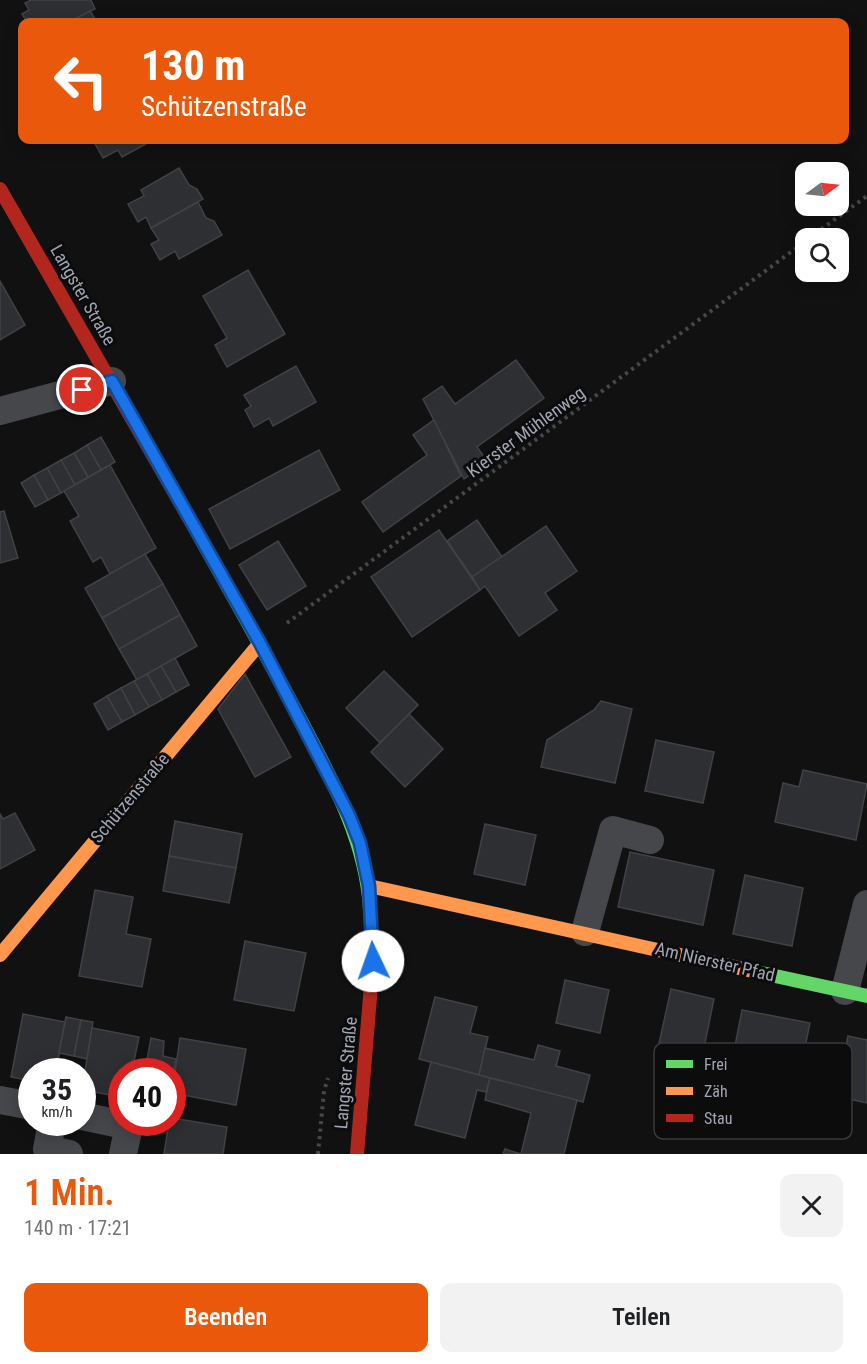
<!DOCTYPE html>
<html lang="de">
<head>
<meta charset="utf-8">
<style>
	body { margin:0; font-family:"Roboto Condensed",sans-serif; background:#f2f2f2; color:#202124; height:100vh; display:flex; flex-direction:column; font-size:22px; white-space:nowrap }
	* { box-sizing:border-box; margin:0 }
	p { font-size:20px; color:#757577 }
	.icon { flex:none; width:33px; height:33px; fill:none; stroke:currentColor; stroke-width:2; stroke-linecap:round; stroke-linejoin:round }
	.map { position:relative; height:1154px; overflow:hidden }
	.drawer { display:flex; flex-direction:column; background:#fff; flex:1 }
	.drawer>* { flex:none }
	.banner { position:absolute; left:18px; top:18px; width:831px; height:126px; border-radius:12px; box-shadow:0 3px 15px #0003; background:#ea580c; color:#fff; overflow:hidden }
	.needle { width:39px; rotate:75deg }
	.controls { position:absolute; left:795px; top:162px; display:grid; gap:12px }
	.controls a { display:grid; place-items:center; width:54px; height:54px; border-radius:12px; background:#fff; box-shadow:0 3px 15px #0003; font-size:30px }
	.speed { position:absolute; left:18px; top:1058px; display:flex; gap:12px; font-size:30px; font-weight:700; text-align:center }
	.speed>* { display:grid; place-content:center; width:78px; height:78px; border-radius:50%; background:#fff; box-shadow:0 3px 15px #0003; line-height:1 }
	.speed small { font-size:15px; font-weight:400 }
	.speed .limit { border:9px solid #d22; background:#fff; color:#111 }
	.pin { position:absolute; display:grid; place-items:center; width:51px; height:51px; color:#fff; margin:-26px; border:3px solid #fff; border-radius:50%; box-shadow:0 2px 6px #0007 }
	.me { position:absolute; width:66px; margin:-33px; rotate:357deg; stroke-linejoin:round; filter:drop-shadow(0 0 4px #0008) }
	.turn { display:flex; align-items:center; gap:21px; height:126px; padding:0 24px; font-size:27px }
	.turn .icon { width:78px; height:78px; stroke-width:2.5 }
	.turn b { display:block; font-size:42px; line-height:51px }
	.round { display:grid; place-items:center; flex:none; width:63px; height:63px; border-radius:12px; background:#f2f2f2 }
	.summary { display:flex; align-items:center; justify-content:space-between; height:102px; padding:0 24px }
	h1 { font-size:36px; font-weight:600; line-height:45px; color:#ea580c }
	.cta { display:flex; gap:12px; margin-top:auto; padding:12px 24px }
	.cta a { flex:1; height:69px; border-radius:12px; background:#ea580c; color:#fff; font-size:24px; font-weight:600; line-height:69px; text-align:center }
	.cta a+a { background:#f2f2f2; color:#202124 }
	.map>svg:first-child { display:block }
	.building { fill:#2e2f32; stroke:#404246; stroke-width:1.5 }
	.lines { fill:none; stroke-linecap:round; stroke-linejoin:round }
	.path { stroke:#47484c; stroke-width:4; stroke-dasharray:3 4.5; stroke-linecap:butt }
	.street { stroke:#46474a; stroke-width:28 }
	.fast { stroke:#63d668; stroke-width:14 }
	.slow { stroke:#ff974d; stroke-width:14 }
	.jam { stroke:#b3261e; stroke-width:14 }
	.route-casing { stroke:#114b97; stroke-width:15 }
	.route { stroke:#1a73e8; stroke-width:10 }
	.labels { text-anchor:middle; stroke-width:6; stroke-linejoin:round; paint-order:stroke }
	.street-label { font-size:18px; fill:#a2a6b4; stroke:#0c0c0d }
	.key { fill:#0c0c0d; stroke:#393a3f; stroke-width:1.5 }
	.key-label { font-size:16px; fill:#a2a6b4 }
</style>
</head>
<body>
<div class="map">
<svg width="867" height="1154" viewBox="0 0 867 1154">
	<rect width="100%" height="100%" fill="#111112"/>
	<!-- building -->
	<g class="building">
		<polygon points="31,0 91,0 95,9 69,22 27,22 22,14 29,10 25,3"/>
		<polygon points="90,11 97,22 69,22"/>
		<polygon points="99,140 153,140 122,157 118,150 103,158 94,142"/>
		<polygon points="179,168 189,185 197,189 203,199 151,228 146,217 138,222 128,204 144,196 141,190"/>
		<polygon points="198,202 206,218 214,221 222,235 179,259 175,251 160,260 151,244 159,240 151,228"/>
		<polygon points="248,270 285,334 227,367 215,345 227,338 203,296"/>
		<polygon points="0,281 25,325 0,340"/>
		<polygon points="516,360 544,398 477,447 488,462 464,479 423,399 442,386 455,404"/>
		<polygon points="296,366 316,402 273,426 269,418 254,427 245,410 251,406 244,395"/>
		<polygon points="434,420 461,476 383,532 362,502 427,455 413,435"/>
		<polygon points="101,437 115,462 101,470 87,445"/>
		<polygon points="87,445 101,470 88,477 74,453"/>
		<polygon points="319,450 340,490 230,549 209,509"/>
		<polygon points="74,453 88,477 75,485 61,460"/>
		<polygon points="61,460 75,485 61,493 47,468"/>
		<polygon points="110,465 156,548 110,574 101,557 93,562 70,521 79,516 64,491"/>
		<polygon points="47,468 61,493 48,500 34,475"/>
		<polygon points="34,475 48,500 35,507 21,483"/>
		<polygon points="4,511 18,558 0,563 0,512"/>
		<polygon points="477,520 502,557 472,577 447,541"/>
		<polygon points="546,526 577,571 545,593 557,610 519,636 485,586 480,590 472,577"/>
		<polygon points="439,530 480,590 412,637 371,577"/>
		<polygon points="278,541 306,586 267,610 239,565"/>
		<polygon points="145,554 163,584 102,618 85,588"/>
		<polygon points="163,584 180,615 119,649 102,618"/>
		<polygon points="180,615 197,646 137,680 119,649"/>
		<polygon points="175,658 189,685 176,692 161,666"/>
		<polygon points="161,666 176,692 162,700 147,674"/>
		<polygon points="384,671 418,705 380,743 346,708"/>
		<polygon points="147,674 162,700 149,707 134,681"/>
		<polygon points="245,674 291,757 255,777 218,709"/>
		<polygon points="134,681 149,707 135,715 121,688"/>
		<polygon points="121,688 135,715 122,722 107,696"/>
		<polygon points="107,696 122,722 108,730 94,704"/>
		<polygon points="601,701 632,709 615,783 541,767 547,740 594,710"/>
		<polygon points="409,714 443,749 405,787 371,752"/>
		<polygon points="656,740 714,752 703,803 645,791"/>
		<polygon points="803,770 867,784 856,840 775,822 783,783 799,787"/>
		<polygon points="15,813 35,850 0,869 0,814 3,819"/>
		<polygon points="175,821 242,834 236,868 169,856"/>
		<polygon points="485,824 536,835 525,885 474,874"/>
		<polygon points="630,852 714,870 703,925 618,907"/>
		<polygon points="169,856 236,868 229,903 163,891"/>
		<polygon points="745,875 803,888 792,946 733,934"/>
		<polygon points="95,890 133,897 126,934 151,939 142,987 79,976"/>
		<polygon points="245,941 306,953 294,1011 234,1000"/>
		<polygon points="565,980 609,990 600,1033 556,1023"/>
		<polygon points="671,989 714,999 700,1067 656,1057"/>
		<polygon points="435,997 477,1007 470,1033 488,1037 479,1075 419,1059"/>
		<polygon points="742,1010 810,1023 801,1066 734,1051"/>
		<polygon points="23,1014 65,1022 56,1071 32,1071 32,1081 11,1077"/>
		<polygon points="66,1017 81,1020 74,1056 59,1053"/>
		<polygon points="81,1020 93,1022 87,1059 74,1056"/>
		<polygon points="92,1028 139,1037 132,1071 122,1071 122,1097 82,1090"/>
		<polygon points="848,1036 867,1040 867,1103 835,1096"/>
		<polygon points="151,1038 164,1041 163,1056 176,1059 172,1079 172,1071 145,1071"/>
		<polygon points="180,1038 246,1049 236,1105 172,1093"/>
		<polygon points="538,1045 560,1051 556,1066 590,1075 583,1102 479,1075 485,1048 534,1060"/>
		<polygon points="431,1062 490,1078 486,1092 477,1090 465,1138 415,1125"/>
		<polygon points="490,1078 577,1100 564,1154 503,1154 505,1149 521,1154 531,1113 485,1100"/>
		<polygon points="172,1118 227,1127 223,1154 164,1154 169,1122 172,1122"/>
	</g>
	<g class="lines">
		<!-- path -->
		<g class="path">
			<polyline points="809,238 867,196"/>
			<polyline points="287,623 806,241"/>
			<polyline points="318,1154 324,1091 328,1078"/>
		</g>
		<!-- street -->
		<g class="street">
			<polyline points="0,411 112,381"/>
			<polyline points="585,932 613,830 650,840"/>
			<polyline points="845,991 867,904"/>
			<polyline points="0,1100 32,1106"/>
			<polyline points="82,1116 129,1126 123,1154"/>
			<polyline points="52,1122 47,1149 69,1154"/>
		</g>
		<!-- fast -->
		<g class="fast">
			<path d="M201 539C234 598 267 656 298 715 330 776 366 839 370 909"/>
			<polyline points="757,972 867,996"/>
		</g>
		<!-- slow -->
		<g class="slow">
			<polyline points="369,886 757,972"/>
			<polyline points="0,955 260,643"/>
		</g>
		<!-- jam -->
		<g class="jam">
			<polyline points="0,189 201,539"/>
			<polyline points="357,1154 373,961 370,909"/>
		</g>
	</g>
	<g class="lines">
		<!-- route casing -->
		<g class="route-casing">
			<polyline id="route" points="82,390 112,381 260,643 349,815 360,843 369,886 373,961"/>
		</g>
		<!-- route -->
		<use href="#route" class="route"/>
	</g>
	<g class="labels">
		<!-- street labels -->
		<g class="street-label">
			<text transform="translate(83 295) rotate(60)" y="6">Langster Straße</text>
			<text transform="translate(526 432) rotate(-36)" y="6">Kierster Mühlenweg</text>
			<text transform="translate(130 798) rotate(-50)" y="6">Schützenstraße</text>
			<text transform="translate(715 962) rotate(13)" y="6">Am Nierster Pfad</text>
			<text transform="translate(346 1073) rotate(-85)" y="6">Langster Straße</text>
		</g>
	</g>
	<!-- legend -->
	<rect x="654" y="1043" width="198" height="96" rx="9" class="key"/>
	<rect x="666" y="1060" width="27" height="8" fill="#63d668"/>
	<rect x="666" y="1087" width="27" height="8" fill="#ff974d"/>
	<rect x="666" y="1114" width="27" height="8" fill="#b3261e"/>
	<g class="key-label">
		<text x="704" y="1070">Frei</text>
		<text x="704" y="1097">Zäh</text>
		<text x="704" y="1124">Stau</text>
	</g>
</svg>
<div class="controls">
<a><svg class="needle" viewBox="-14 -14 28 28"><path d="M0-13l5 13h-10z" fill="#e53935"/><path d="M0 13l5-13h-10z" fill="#757577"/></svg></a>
<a><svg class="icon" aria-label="search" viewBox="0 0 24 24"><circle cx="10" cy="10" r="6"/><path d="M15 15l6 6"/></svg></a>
</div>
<div class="speed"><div>35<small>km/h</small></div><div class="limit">40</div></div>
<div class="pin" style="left:82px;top:390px;background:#d93025"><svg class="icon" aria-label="arrive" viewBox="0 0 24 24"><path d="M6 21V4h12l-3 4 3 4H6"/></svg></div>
<svg class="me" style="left:373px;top:961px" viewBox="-20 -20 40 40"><circle r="19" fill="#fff"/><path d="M0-13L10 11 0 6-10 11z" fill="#1a73e8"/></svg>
<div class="banner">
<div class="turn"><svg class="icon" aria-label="left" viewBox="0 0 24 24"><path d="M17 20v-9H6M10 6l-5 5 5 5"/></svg><div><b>130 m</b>Schützenstraße</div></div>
</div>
</div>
<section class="drawer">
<div class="summary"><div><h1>1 Min.</h1><p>140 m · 17:21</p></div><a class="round"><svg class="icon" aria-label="close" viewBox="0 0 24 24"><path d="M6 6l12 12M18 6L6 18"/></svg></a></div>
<div class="cta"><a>Beenden</a><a>Teilen</a></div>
</section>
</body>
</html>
